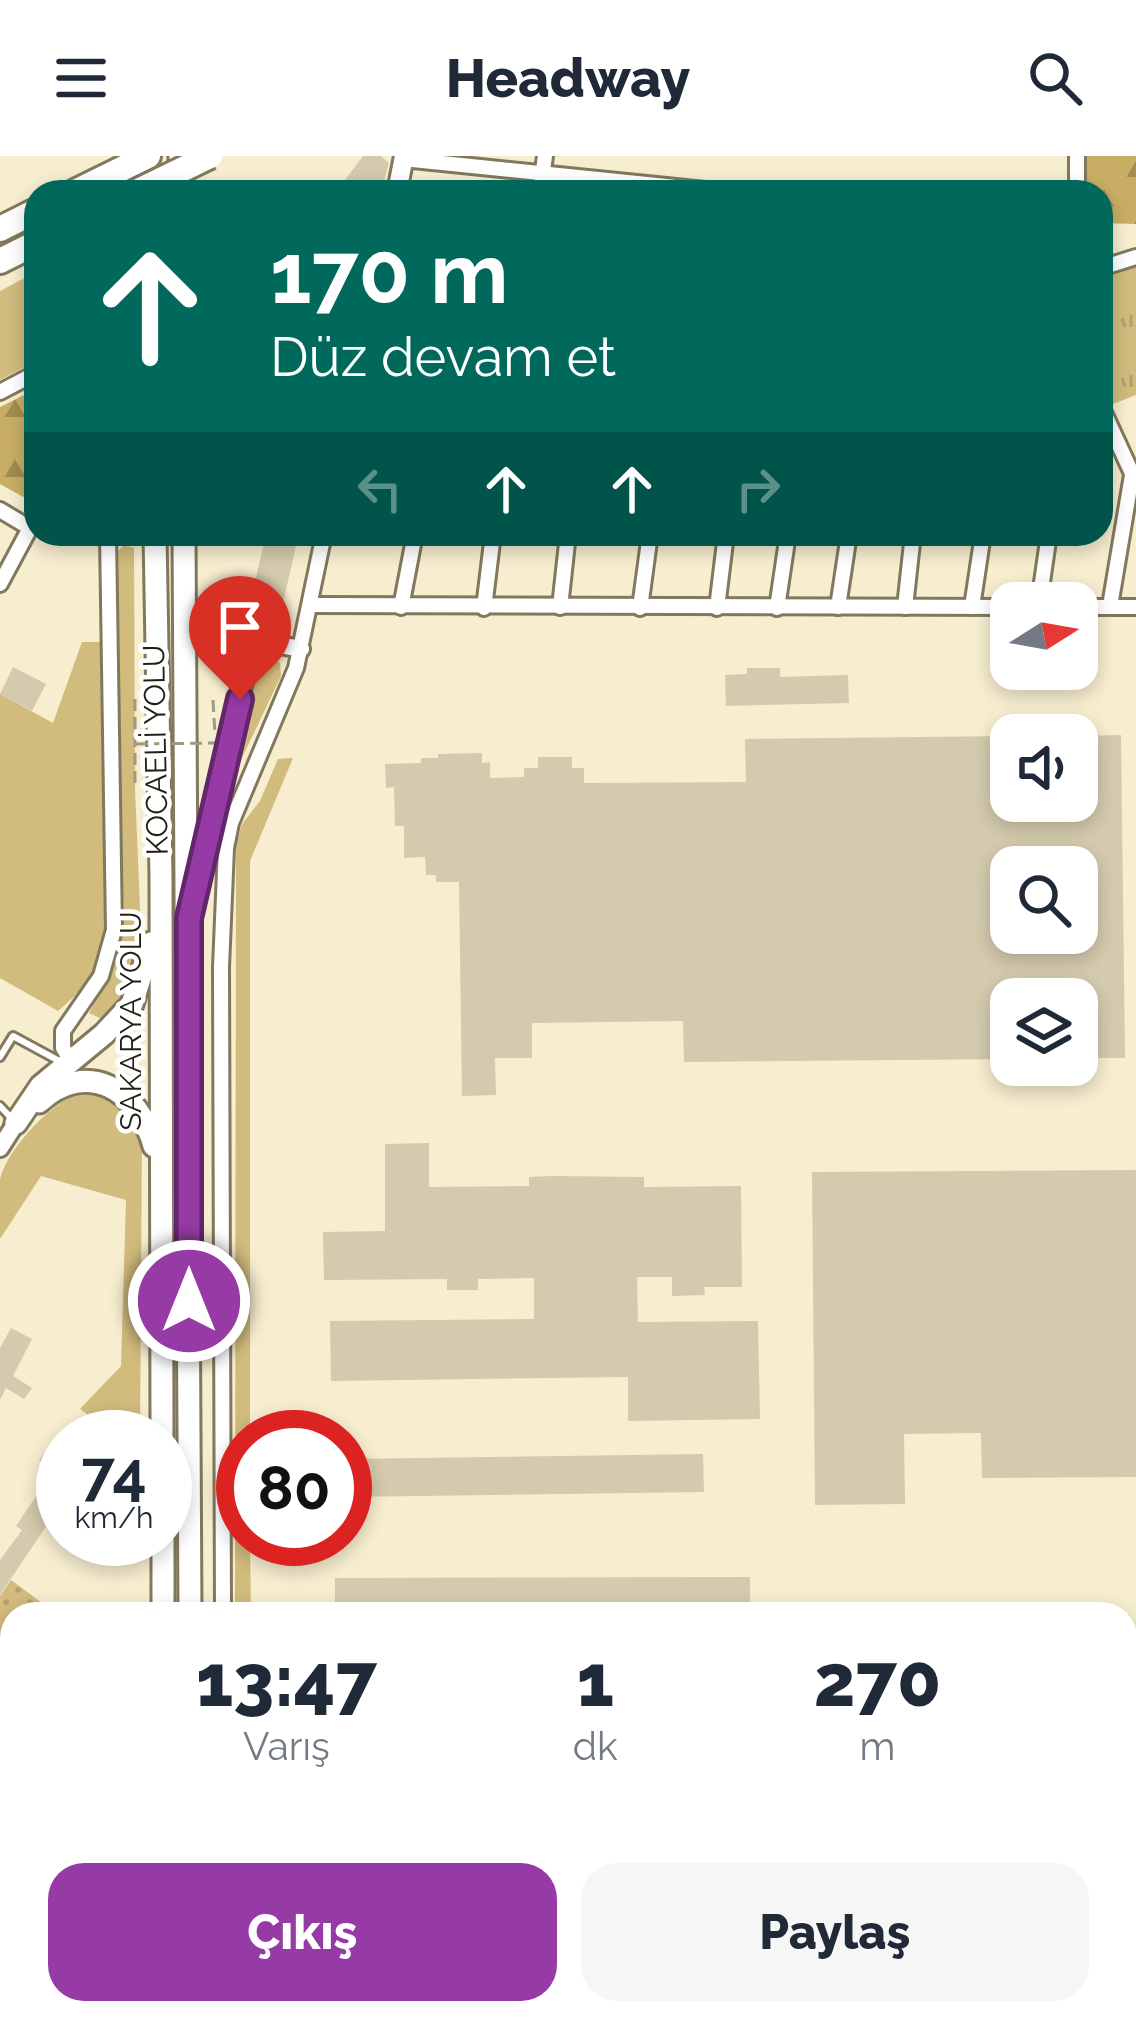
<!DOCTYPE html>
<html lang="tr">
<head>
<meta charset="utf-8">
<style>
	body { margin:0; font-family:Raleway,sans-serif; background:#f6f6f7; color:#1f2937; height:100vh; display:flex; flex-direction:column; font-size:45px; white-space:nowrap }
	* { box-sizing:border-box; margin:0 }
	p { font-size:39px; color:#747a83 }
	.icon { flex:none; width:66px; height:66px; fill:none; stroke:currentColor; stroke-width:2; stroke-linecap:round; stroke-linejoin:round }
	.map { position:relative; flex:1; overflow:hidden }
	.drawer { position:absolute; left:0px; top:1446px; width:1137px; height:423px; display:flex; flex-direction:column; background:#fff; border-radius:36px 36px 0 0; box-shadow:0 6px 18px #0003 }
	.drawer>* { flex:none }
	.banner { position:absolute; left:24px; top:24px; width:1089px; height:366px; border-radius:36px; box-shadow:0 6px 18px #0003; background:#00695c; color:#fff; overflow:hidden }
	.needle { width:78px; rotate:79deg }
	.buttons { position:absolute; left:990px; top:426px; display:grid; gap:24px }
	.buttons a { display:grid; place-items:center; width:108px; height:108px; border-radius:24px; background:#fff; box-shadow:0 6px 18px #0003; font-size:60px }
	.speed { position:absolute; left:36px; top:1254px; display:flex; gap:24px; font-size:60px; font-weight:700; text-align:center }
	.speed>* { display:grid; place-content:center; width:156px; height:156px; border-radius:50%; background:#fff; box-shadow:0 6px 18px #0003; line-height:1 }
	.speed small { font-size:30px; font-weight:400 }
	.speed .limit { border:18px solid #d22; background:#fff; color:#111 }
	.pin { position:absolute; display:grid; place-items:center; width:102px; height:102px; color:#fff; margin:-123px -51px; border-radius:50% 50% 50% 0; rotate:-45deg; box-shadow:0 0 12px #0007 }
	.pin .icon { rotate:45deg }
	.me { position:absolute; width:132px; margin:-66px; rotate:0deg; stroke-linejoin:round; filter:drop-shadow(0 0 9px #0008) }
	.turn { display:flex; align-items:center; gap:42px; height:252px; padding:0 48px; font-size:54px }
	.turn .icon { width:156px; height:156px; stroke-width:2.5 }
	.turn b { display:block; font-size:84px; line-height:102px }
	.lanes { display:flex; align-items:center; height:114px; padding:0 48px; background:#0003; justify-content:center; gap:60px; direction:ltr }
	.lanes .off { opacity:.35 }
	.eta { display:flex; justify-content:space-evenly; align-items:center; height:204px; text-align:center }
	.eta b { font-size:72px; font-weight:800; line-height:84px }
	.button { display:flex; gap:24px; margin-top:auto; padding:24px 48px }
	.button a { flex:1; height:138px; border-radius:36px; background:#963aa5; color:#fff; font-size:48px; font-weight:800; line-height:138px; text-align:center }
	.button a+a { background:#f6f6f7; color:#1f2937 }
	header { display:flex; justify-content:space-between; align-items:center; height:156px; padding:0 48px; background:#fff; font-size:54px; font-weight:800 }
	.map>svg:first-child { display:block }
	.grass { fill:#d1bb7d }
	.forest { fill:url(#forest-firs) }
	.park { fill:url(#park-tufts) }
	.garden { fill:url(#garden-dots) }
	.building { fill:#d4caad; fill-rule:evenodd }
	.lines { fill:none; stroke-linecap:round; stroke-linejoin:round }
	.service-casing { stroke:#81785d; stroke-width:12 }
	.minor-casing { stroke:#81785d; stroke-width:20 }
	.tertiary-casing { stroke:#81785d; stroke-width:22 }
	.secondary-casing { stroke:#81785d; stroke-width:24 }
	.trunk-casing { stroke:#81785d; stroke-width:27 }
	.motorway-casing { stroke:#81785d; stroke-width:30 }
	.path { stroke:#a09983; stroke-width:3; stroke-dasharray:12 6; stroke-linecap:butt }
	.service { stroke:#fff; stroke-width:6 }
	.minor { stroke:#fff; stroke-width:14 }
	.tertiary { stroke:#fff; stroke-width:16 }
	.secondary { stroke:#fff; stroke-width:18 }
	.trunk { stroke:#fff; stroke-width:21 }
	.motorway { stroke:#fff; stroke-width:24 }
	.motorway-bridge-casing { stroke:#81785d; stroke-width:30; stroke-linecap:butt }
	.path-bridge { stroke:#a09983; stroke-width:3; stroke-dasharray:12 6; stroke-linecap:butt }
	.motorway-bridge { stroke:#fff; stroke-width:24 }
	.route-casing { stroke:#62266b; stroke-width:30 }
	.route { stroke:#963aa5; stroke-width:21 }
	.labels { text-anchor:middle; stroke-width:9; stroke-linejoin:round; paint-order:stroke }
	.street-label { font-size:30px; fill:#221f14; stroke:#fff }
</style>
</head>
<body>
<header><svg class="icon" aria-label="menu" viewBox="0 0 24 24"><path d="M4 6h16M4 12h16M4 18h16"/></svg>Headway<svg class="icon" aria-label="search" viewBox="0 0 24 24"><circle cx="10" cy="10" r="6"/><path d="M15 15l6 6"/></svg></header>
<div class="map">
<svg width="1136" height="1867" viewBox="0 0 1136 1867">
	<defs>
		<pattern id="forest-firs" width="22" height="20" patternUnits="userSpaceOnUse" patternTransform="scale(3)"><rect width="22" height="20" fill="#c8ae65"/><path d="M5 1l3.5 6h-7zM16 11l3.5 6h-7z" fill="#a28d52"/></pattern>
		<pattern id="park-tufts" width="24" height="20" patternUnits="userSpaceOnUse" patternTransform="scale(3)"><rect width="24" height="20" fill="#d1bb7d"/><path d="M3 7l-1-3M5 7V3M7 7l1-3M15 17l-1-3M17 17v-4M19 17l1-3" fill="none" stroke="#b3a06b"/></pattern>
		<pattern id="garden-dots" width="8" height="8" patternUnits="userSpaceOnUse" patternTransform="scale(3)"><rect width="8" height="8" fill="#d1bb7d"/><path d="M2 2h.1M6 6h.1" fill="none" stroke="#b3a06b" stroke-width="1.8" stroke-linecap="round"/></pattern>
	</defs>
	<rect width="100%" height="100%" fill="#f7edcf"/>
	<!-- grass -->
	<g class="grass">
		<polygon points="36,116 36,205 0,224 0,135"/>
		<polygon points="124,389 134,392 135,632 142,801 123,848 106,865 89,857 112,816 124,764 114,535 116,410 118,395"/>
		<path d="M82 486H100L105 784C100 815 81 836 58 855L0 822V538L53 567Z"/>
		<polygon points="263,502 280,506 281,520 230,627 256,504"/>
		<polygon points="293,602 250,705 250,1281 243,1281 243,1383 250,1383 251,1458 235,1458 236,688 242,668 260,645 278,603"/>
		<path d="M84 935 116 940 142 978 140 1281H118L80 1253 121 1210 126 1044 41 1020 0 1083C0 1064 0 1042 0 1024 6 994 54 943 84 935Z"/>
		<polygon points="258,1857 670,1857 682,1867 258,1867"/>
	</g>
	<!-- forest -->
	<g class="forest">
		<polygon points="1086,0 1136,0 1136,68 1101,67 1101,36 1087,36"/>
		<polygon points="36,233 36,348 0,328 0,251"/>
		<polygon points="670,1857 868,1857 870,1867 682,1867"/>
	</g>
	<!-- park -->
	<polygon class="park" points="1136,110 1136,239 1113,248 1101,192 1101,120"/>
	<!-- garden -->
	<polygon class="garden" points="11,1424 57,1458 12,1458 12,1552 0,1546 0,1440"/>
	<!-- building -->
	<g class="building">
		<polygon points="363,0 381,0 389,7 381,36 336,36"/>
		<polygon points="265,382 296,390 279,464 248,457"/>
		<polygon points="13,511 46,528 32,555 0,538"/>
		<polygon points="747,512 780,512 780,521 848,519 849,547 726,550 725,519 747,518"/>
		<path d="M1121 579 1125 902H1077V843H1011V903L684 906 683 865 532 867V902H495L496 939 462 940 459 726H436V719H426L425 701 404 702V670H395L394 631 386 632 385 608 421 607V602H438V598L482 597V607L490 606V622L524 621V612H538V601H572V612H584V627L746 626 745 583 1011 580V645H1077V580ZM1011 711H1077V777H1011Z"/>
		<polygon points="429,987 429,1031 529,1030 529,1021 552,1020 644,1021 644,1031 741,1030 742,1131 704,1131 705,1139 672,1140 672,1121 637,1121 638,1166 758,1165 760,1263 628,1265 628,1221 331,1225 330,1165 534,1163 534,1122 478,1123 478,1134 447,1134 447,1123 324,1124 323,1076 385,1075 385,988"/>
		<polygon points="1136,1014 1136,1321 982,1322 981,1277 904,1278 905,1348 815,1349 812,1016"/>
		<polygon points="11,1172 32,1183 13,1220 32,1232 24,1243 6,1232 0,1244 0,1192"/>
		<polygon points="48,1292 63,1301 63,1345 0,1439 0,1404 22,1374 16,1370 53,1315 39,1304"/>
		<polygon points="703,1298 704,1336 345,1341 345,1303"/>
		<polygon points="750,1421 750,1458 335,1458 335,1422"/>
	</g>
	<g class="lines">
		<!-- service casing -->
		<g class="service-casing">
			<g id="service">
				<polyline points="0,901 13,880 61,906"/>
				<polyline points="0,950 14,965"/>
			</g>
		</g>
		<!-- minor casing -->
		<g class="minor-casing">
			<g id="minor">
				<polyline points="403,3 725,36"/>
				<polyline points="540,36 545,0"/>
				<polyline points="1077,36 1077,0"/>
				<polyline points="1101,112 1136,101"/>
				<polyline points="0,236 36,217"/>
				<polyline points="1101,250 1136,326"/>
				<polyline points="0,354 30,372"/>
				<polyline points="0,428 30,372 36,371"/>
				<polyline points="1039,447 1049,378"/>
				<polyline points="311,449 1011,451"/>
				<polyline points="1110,450 1132,319"/>
				<polyline points="401,451 415,378"/>
				<polyline points="560,451 568,378"/>
				<polyline points="838,451 849,378"/>
				<polyline points="905,451 913,378"/>
				<polyline points="972,451 983,378"/>
				<polyline points="1077,451 1136,451"/>
				<polyline points="484,452 493,378"/>
				<polyline points="640,452 650,378"/>
				<polyline points="717,452 726,378"/>
				<polyline points="777,452 788,378"/>
				<polyline points="70,903 63,892 63,875 101,820 114,774 108,378"/>
				<polyline points="223,1458 221,811 226,692 231,667 296,512 324,378"/>
				<polyline points="0,1564 12,1571"/>
				<polyline points="1125,1777 1136,1776"/>
			</g>
		</g>
		<!-- tertiary casing -->
		<g class="tertiary-casing">
			<g id="tertiary">
				<polyline points="192,749 254,484 301,493"/>
				<polyline points="0,992 16,967"/>
			</g>
		</g>
		<!-- secondary casing -->
		<g class="secondary-casing">
			<polyline id="secondary" points="397,36 404,0"/>
		</g>
		<!-- trunk casing -->
		<g class="trunk-casing">
			<g id="trunk">
				<polyline points="180,0 180,36"/>
				<polyline points="155,378 161,721 162,1281"/>
				<polyline points="184,378 190,1458"/>
				<path d="M39 946C87 902 139 934 154 990"/>
				<polyline points="16,967 41,930 104,878 132,848 151,787"/>
				<polyline points="163,1383 163,1458"/>
				<polyline points="164,1857 164,1867"/>
				<polyline points="195,1857 195,1867"/>
			</g>
		</g>
		<!-- motorway casing -->
		<g class="motorway-casing">
			<g id="motorway">
				<polyline points="75,36 148,0"/>
				<polyline points="0,73 36,55"/>
				<polyline points="0,105 36,87"/>
			</g>
		</g>
		<!-- path -->
		<g class="path">
			<polyline points="135,543 135,632"/>
			<polyline points="213,544 215,579"/>
		</g>
		<!-- service -->
		<use href="#service" class="service"/>
		<!-- minor -->
		<use href="#minor" class="minor"/>
		<!-- tertiary -->
		<use href="#tertiary" class="tertiary"/>
		<!-- secondary -->
		<use href="#secondary" class="secondary"/>
		<!-- trunk -->
		<use href="#trunk" class="trunk"/>
		<!-- motorway -->
		<use href="#motorway" class="motorway"/>
		<!-- motorway-bridge casing -->
		<g class="motorway-bridge-casing">
			<polyline id="motorway-bridge" points="136,36 210,0"/>
		</g>
		<!-- path-bridge -->
		<polyline class="path-bridge" points="136,588 215,587"/>
		<!-- motorway-bridge -->
		<use href="#motorway-bridge" class="motorway-bridge"/>
	</g>
	<g class="lines">
		<!-- route casing -->
		<g class="route-casing">
			<polyline id="route" points="189,1145 189,762 240,543"/>
		</g>
		<!-- route -->
		<use href="#route" class="route"/>
	</g>
	<g class="labels">
		<!-- street labels -->
		<g class="street-label">
			<text transform="translate(156 594) rotate(-91)" y="10">KOCAELİ YOLU</text>
			<text transform="translate(131 865) rotate(-90)" y="10">SAKARYA YOLU</text>
		</g>
	</g>
</svg>
<div class="buttons">
<a><svg class="needle" viewBox="-14 -14 28 28"><path d="M0-13l5 13h-10z" fill="#e53935"/><path d="M0 13l5-13h-10z" fill="#747a83"/></svg></a>
<a><svg class="icon" aria-label="sound" viewBox="0 0 24 24"><path d="M4 9h4l5-4v14l-5-4H4zM17 9q2 3 0 6"/></svg></a>
<a><svg class="icon" aria-label="search" viewBox="0 0 24 24"><circle cx="10" cy="10" r="6"/><path d="M15 15l6 6"/></svg></a>
<a><svg class="icon" aria-label="layers" viewBox="0 0 24 24"><path d="M12 4l9 5-9 5-9-5zM3 14l9 5 9-5"/></svg></a>
</div>
<div class="speed"><div>74<small>km/h</small></div><div class="limit">80</div></div>
<div class="pin" style="left:240px;top:543px;background:#d93025"><svg class="icon" aria-label="arrive" viewBox="0 0 24 24"><path d="M6 21V4h12l-3 4 3 4H6"/></svg></div>
<svg class="me" style="left:189px;top:1145px" viewBox="-20 -20 40 40"><circle r="17" fill="#963aa5" stroke="#fff" stroke-width="3"/><path d="M0-11L8 9 0 5-8 9z" fill="#fff"/></svg>
<div class="banner">
<div class="turn"><svg class="icon" aria-label="ahead" viewBox="0 0 24 24"><path d="M12 20V5M6 11l6-6 6 6"/></svg><div><b>170 m</b>Düz devam et</div></div>
<div class="lanes"><svg class="icon off" aria-label="left" viewBox="0 0 24 24"><path d="M17 20v-9H6M10 6l-5 5 5 5"/></svg><svg class="icon" aria-label="ahead" viewBox="0 0 24 24"><path d="M12 20V5M6 11l6-6 6 6"/></svg><svg class="icon" aria-label="ahead" viewBox="0 0 24 24"><path d="M12 20V5M6 11l6-6 6 6"/></svg><svg class="icon off" aria-label="right" viewBox="0 0 24 24"><path d="M7 20v-9h11M14 6l5 5-5 5"/></svg></div>
</div>
<section class="drawer">
<div class="eta">
<div><b>13:47</b><p>Varış</p></div>
<div><b>1</b><p>dk</p></div>
<div><b>270</b><p>m</p></div>
</div>
<div class="button"><a>Çıkış</a><a>Paylaş</a></div>
</section>
</div>
</body>
</html>
